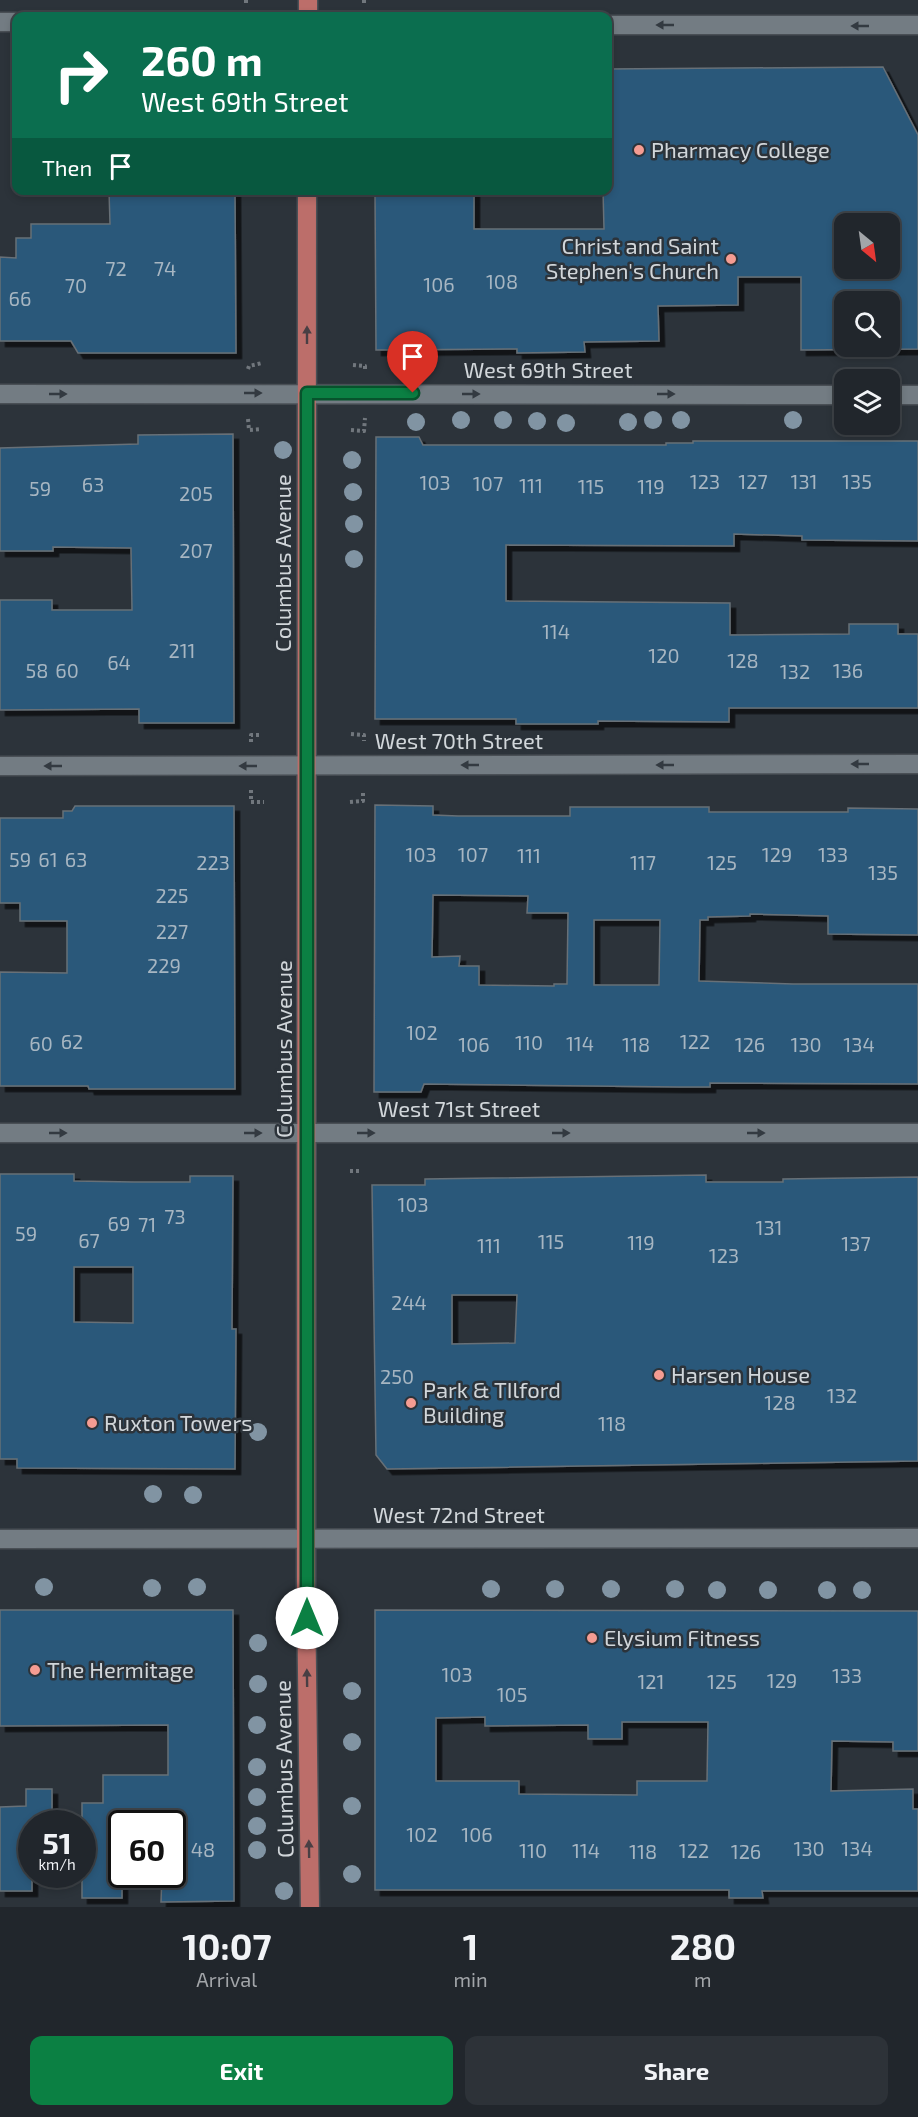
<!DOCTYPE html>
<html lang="en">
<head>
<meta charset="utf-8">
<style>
	body { margin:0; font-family:"Exo 2",sans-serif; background:#2d3238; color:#f1f3f6; height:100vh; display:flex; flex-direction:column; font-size:22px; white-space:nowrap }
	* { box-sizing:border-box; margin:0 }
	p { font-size:20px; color:#a2a5a9 }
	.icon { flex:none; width:33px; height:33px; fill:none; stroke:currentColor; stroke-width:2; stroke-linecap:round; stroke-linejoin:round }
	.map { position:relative; height:1907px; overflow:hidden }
	.sheet { display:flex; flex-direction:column; background:#21262c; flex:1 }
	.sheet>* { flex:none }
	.top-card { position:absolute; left:12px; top:12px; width:600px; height:183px; border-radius:12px; box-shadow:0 3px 9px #0003,0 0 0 2px #3e4348; background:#0b6e4f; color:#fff; overflow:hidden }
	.needle { width:39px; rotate:151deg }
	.tools { position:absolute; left:834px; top:213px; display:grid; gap:12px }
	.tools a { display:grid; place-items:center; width:66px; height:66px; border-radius:12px; background:#21262c; box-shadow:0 3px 9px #0003,0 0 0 2px #3e4348; font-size:30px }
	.speed { position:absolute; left:18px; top:1810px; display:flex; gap:12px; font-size:30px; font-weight:700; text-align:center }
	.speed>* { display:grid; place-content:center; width:78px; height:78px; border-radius:50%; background:#21262c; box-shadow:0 3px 9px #0003,0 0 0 2px #3e4348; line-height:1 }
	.speed small { font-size:15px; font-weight:400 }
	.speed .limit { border:3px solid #111; border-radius:9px; background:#fff; color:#111 }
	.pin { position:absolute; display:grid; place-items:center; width:51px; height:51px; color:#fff; margin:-62px -26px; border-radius:50% 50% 50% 0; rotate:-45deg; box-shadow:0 0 6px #0007 }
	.pin .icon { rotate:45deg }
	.me { position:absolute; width:66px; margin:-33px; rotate:0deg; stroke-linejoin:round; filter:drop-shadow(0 0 4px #0008) }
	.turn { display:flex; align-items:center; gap:21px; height:126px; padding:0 30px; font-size:27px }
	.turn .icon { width:78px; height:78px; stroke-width:2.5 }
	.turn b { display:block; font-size:42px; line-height:51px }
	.then { display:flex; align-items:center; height:57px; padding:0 30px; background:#0003; gap:12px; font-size:22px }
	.eta { display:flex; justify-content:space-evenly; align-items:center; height:102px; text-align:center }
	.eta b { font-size:36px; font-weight:700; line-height:42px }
	.action { display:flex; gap:12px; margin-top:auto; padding:12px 30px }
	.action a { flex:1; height:69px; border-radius:12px; background:#0b8043; color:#fff; font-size:24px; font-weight:700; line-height:69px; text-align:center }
	.action a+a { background:#2d3238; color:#f1f3f6 }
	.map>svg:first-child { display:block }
	.building { fill:#29587a; stroke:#677077; stroke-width:1.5; fill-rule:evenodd; filter:url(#shadow) }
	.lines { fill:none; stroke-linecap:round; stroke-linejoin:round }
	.street-casing { stroke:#494f55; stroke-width:21 }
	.secondary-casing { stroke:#494f55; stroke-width:21 }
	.primary-casing { stroke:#494f55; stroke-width:21 }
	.path { stroke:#71777d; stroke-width:4; stroke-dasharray:3 3; stroke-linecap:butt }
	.street { stroke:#737c83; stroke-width:18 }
	.secondary { stroke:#737c83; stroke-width:18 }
	.primary { stroke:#bc6e6a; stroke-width:18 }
	.tree { fill:#8194a3 }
	.oneway { fill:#333a41 }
	.oneway2 { fill:#493f44 }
	.route-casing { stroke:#07532c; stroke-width:15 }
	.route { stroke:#0b8043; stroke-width:10 }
	.poi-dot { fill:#f59c92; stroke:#2c333a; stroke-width:2 }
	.labels { text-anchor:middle; stroke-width:5; stroke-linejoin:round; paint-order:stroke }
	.number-label { font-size:20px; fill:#a7b6c2 }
	.poi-label { font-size:22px; fill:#d1d6da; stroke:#2c333a; text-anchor:start }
	.street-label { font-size:22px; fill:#d1d6da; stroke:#2c333a }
</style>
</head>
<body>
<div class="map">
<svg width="918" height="1907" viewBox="0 0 918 1907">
	<defs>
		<filter id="shadow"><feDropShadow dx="5.5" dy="5.5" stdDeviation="0" flood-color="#0009"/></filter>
	</defs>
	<rect width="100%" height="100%" fill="#2c333a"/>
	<!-- building -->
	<g class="building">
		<path d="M883 67 918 135V349L801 350V277H738V305L658 306 659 341 584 342 585 352 517 353V349L376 350 375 190H474V229H604L603 190H608V69ZM844 224H890V268H844ZM844 302H890V346H844Z"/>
		<polygon points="109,190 235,190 236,353 78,353 71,341 0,341 0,257 16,258 16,238 31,238 31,224 110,224"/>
		<polygon points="233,434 234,723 139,723 139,709 0,710 0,600 52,600 52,610 132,610 131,548 53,547 53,551 0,551 0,448 138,444 138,435"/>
		<polygon points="376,437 419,437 423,445 666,445 666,443 693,443 693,441 918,441 918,541 802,540 802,536 734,534 734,546 506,545 506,601 730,603 730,635 849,634 849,624 898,624 898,634 918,634 918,708 729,708 729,722 598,721 598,724 516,724 516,719 375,719"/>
		<path d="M375 805 433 806V815L458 816H570V807H709V812H848V808L918 809V935L828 934V916L750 914V916L708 917V920H700L699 981 793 984H918V1084L710 1083V1087H679L424 1084 421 1092H374ZM433 895 528 896 527 913H568L567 984H554V986L479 985V966H459L460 956 432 957ZM594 920H660L659 985H594Z"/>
		<polygon points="75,806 234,806 235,1089 89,1089 88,1086 0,1086 0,972 67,973 67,921 20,921 20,903 0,903 0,818 63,818 63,811 72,811"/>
		<path d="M0 1174H74V1181L134 1182H190V1176H233L232 1329H236L235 1469 17 1468V1459H0ZM74 1267H133V1323L74 1322Z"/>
		<path d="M706 1175V1182H783V1179L918 1177V1461L387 1469 376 1455 372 1185H425V1179ZM452 1295H517L515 1343 452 1344Z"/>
		<polygon points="0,1610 233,1610 234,1901 161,1902 162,1875 172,1875 172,1824 122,1824 122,1898 82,1898 82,1803 103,1803 103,1775 168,1775 168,1725 0,1726"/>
		<path d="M375 1610 918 1611V1751H893V1742L832 1741 831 1791 913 1789V1809H918V1891H762L763 1898H729V1890H375ZM485 1717V1726L588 1725V1739H622V1722H708L707 1781H637V1795L519 1794V1781H436V1718Z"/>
		<polygon points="26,1789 52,1789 52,1824 32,1824 32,1891 0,1891 0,1807 26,1806"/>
	</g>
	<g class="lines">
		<!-- street casing -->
		<g class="street-casing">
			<g id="street">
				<polyline points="0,22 16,22"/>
				<polyline points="608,25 918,25"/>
				<polyline points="0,394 844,395"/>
				<polyline points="890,395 918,395"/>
				<polyline points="0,766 918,764"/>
				<polyline points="0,1133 918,1133"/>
			</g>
		</g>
		<!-- secondary casing -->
		<g class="secondary-casing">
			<polyline id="secondary" points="0,1539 918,1538"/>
		</g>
		<!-- primary casing -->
		<g class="primary-casing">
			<g id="primary">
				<polyline points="308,16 308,0"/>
				<polyline points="307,190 306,1594 310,1907"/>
			</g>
		</g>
		<!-- path -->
		<g class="path">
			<polyline points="246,0 246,5"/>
			<polyline points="364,3 364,0"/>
			<polyline points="353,365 365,366 365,371"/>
			<polyline points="248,369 249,366 262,363"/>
			<polyline points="248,419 249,430 261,429"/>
			<polyline points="351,430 364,431 365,418"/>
			<polyline points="351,734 364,735 364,741"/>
			<polyline points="251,742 251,735 262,735"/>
			<polyline points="251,790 251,802 264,802"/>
			<polyline points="350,802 363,801 363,790"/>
			<polyline points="350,1171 362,1171"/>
		</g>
		<!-- street -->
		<use href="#street" class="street"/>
		<!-- secondary -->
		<use href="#secondary" class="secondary"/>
		<!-- primary -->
		<use href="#primary" class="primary"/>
	</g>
	<!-- trees -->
	<g class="tree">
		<circle cx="461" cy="420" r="9"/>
		<circle cx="503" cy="420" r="9"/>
		<circle cx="653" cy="420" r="9"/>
		<circle cx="681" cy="420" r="9"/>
		<circle cx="793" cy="420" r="9"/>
		<circle cx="537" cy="421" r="9"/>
		<circle cx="416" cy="422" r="9"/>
		<circle cx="628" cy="422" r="9"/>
		<circle cx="566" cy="423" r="9"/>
		<circle cx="283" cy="450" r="9"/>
		<circle cx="352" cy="460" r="9"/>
		<circle cx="353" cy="492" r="9"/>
		<circle cx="354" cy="524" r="9"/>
		<circle cx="354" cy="559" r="9"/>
		<circle cx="258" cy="1432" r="9"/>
		<circle cx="153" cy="1494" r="9"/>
		<circle cx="193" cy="1495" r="9"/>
		<circle cx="44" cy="1587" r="9"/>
		<circle cx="197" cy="1587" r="9"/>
		<circle cx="152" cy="1588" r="9"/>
		<circle cx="491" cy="1589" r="9"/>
		<circle cx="555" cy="1589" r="9"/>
		<circle cx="611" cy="1589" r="9"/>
		<circle cx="675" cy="1589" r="9"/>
		<circle cx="717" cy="1590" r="9"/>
		<circle cx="768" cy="1590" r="9"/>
		<circle cx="827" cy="1590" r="9"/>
		<circle cx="862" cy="1590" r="9"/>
		<circle cx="258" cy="1643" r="9"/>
		<circle cx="258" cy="1684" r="9"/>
		<circle cx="352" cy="1691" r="9"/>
		<circle cx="257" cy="1725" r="9"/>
		<circle cx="352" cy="1742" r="9"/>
		<circle cx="257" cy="1767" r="9"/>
		<circle cx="257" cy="1797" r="9"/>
		<circle cx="352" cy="1806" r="9"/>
		<circle cx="257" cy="1826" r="9"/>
		<circle cx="257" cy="1850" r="9"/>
		<circle cx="352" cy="1874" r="9"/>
		<circle cx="284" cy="1891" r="9"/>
	</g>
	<!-- one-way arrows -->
	<defs><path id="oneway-solid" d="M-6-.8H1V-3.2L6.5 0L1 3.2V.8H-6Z" transform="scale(1.5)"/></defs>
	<g class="oneway">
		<use href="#oneway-solid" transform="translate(665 25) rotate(-180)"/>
		<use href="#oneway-solid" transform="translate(860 26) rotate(-180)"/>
		<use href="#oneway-solid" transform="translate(253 393)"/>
		<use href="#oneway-solid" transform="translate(58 394)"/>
		<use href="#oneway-solid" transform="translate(471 394)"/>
		<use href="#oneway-solid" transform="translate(666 394)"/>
		<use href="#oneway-solid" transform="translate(860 764) rotate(180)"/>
		<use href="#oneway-solid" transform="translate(470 765) rotate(180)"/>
		<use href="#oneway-solid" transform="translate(665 765) rotate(180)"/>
		<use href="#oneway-solid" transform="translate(53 766) rotate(180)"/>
		<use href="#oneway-solid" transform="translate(248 766) rotate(180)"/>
		<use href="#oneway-solid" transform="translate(58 1133)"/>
		<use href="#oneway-solid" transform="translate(253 1133)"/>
		<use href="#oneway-solid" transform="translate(366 1133)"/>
		<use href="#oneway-solid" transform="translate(561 1133)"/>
		<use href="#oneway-solid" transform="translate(756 1133)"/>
	</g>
	<g class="oneway2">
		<use href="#oneway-solid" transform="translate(307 335) rotate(-90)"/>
		<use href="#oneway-solid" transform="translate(307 1678) rotate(-91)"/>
		<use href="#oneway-solid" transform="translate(309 1849) rotate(-91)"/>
	</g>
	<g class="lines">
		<!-- route casing -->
		<g class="route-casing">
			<polyline id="route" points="307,1618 307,393 413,393"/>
		</g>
		<!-- route -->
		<use href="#route" class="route"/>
	</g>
	<!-- markers -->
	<g class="poi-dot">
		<circle cx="639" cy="150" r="6"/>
		<circle cx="731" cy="259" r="6"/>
		<circle cx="659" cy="1375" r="6"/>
		<circle cx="411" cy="1403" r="6"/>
		<circle cx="92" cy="1423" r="6"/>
		<circle cx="592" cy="1638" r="6"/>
		<circle cx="35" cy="1670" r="6"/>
	</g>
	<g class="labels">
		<!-- number labels -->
		<g class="number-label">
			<text x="116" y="276">72</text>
			<text x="165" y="276">74</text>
			<text x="502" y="289">108</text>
			<text x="439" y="292">106</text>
			<text x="76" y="293">70</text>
			<text x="20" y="306">66</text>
			<text x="705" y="489">123</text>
			<text x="753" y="489">127</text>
			<text x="804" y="489">131</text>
			<text x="857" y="489">135</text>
			<text x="435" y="490">103</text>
			<text x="488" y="491">107</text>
			<text x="93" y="492">63</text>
			<text x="531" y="493">111</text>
			<text x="591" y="494">115</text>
			<text x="651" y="494">119</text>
			<text x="40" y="496">59</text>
			<text x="196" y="501">205</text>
			<text x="196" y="558">207</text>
			<text x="556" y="639">114</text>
			<text x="182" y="658">211</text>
			<text x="664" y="663">120</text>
			<text x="743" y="668">128</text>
			<text x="119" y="670">64</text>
			<text x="37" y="678">58</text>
			<text x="67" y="678">60</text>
			<text x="848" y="678">136</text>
			<text x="795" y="679">132</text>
			<text x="421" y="862">103</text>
			<text x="473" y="862">107</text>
			<text x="777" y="862">129</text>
			<text x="833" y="862">133</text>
			<text x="529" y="863">111</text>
			<text x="20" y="867">59</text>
			<text x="48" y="867">61</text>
			<text x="76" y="867">63</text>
			<text x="213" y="870">223</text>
			<text x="643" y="870">117</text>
			<text x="722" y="870">125</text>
			<text x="883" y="880">135</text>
			<text x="172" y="903">225</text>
			<text x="172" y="939">227</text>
			<text x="164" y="973">229</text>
			<text x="422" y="1040">102</text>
			<text x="72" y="1049">62</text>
			<text x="695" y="1049">122</text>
			<text x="529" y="1050">110</text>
			<text x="41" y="1051">60</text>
			<text x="580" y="1051">114</text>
			<text x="474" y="1052">106</text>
			<text x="636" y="1052">118</text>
			<text x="750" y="1052">126</text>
			<text x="806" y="1052">130</text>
			<text x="859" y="1052">134</text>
			<text x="413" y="1212">103</text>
			<text x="175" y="1224">73</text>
			<text x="119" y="1231">69</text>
			<text x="147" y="1232">71</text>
			<text x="769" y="1235">131</text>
			<text x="26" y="1241">59</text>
			<text x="89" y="1248">67</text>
			<text x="551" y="1249">115</text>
			<text x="641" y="1250">119</text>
			<text x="856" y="1251">137</text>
			<text x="489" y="1253">111</text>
			<text x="724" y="1263">123</text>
			<text x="409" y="1310">244</text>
			<text x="397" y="1384">250</text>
			<text x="842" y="1403">132</text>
			<text x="780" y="1410">128</text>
			<text x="612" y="1431">118</text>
			<text x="457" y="1682">103</text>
			<text x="847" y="1683">133</text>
			<text x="782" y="1688">129</text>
			<text x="651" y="1689">121</text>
			<text x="722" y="1689">125</text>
			<text x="512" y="1702">105</text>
			<text x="422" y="1842">102</text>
			<text x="477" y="1842">106</text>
			<text x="809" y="1856">130</text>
			<text x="857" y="1856">134</text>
			<text x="203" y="1857">48</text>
			<text x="533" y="1858">110</text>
			<text x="586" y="1858">114</text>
			<text x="694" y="1858">122</text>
			<text x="643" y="1859">118</text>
			<text x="746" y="1859">126</text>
		</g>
		<!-- poi labels -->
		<g class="poi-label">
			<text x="651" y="158">Pharmacy College</text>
			<text x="719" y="254" text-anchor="end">Christ and Saint<tspan x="719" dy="25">Stephen's Church</tspan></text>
			<text x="671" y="1383">Harsen House</text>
			<text x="423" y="1398">Park &amp; TIlford<tspan x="423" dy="25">Building</tspan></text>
			<text x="104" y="1431">Ruxton Towers</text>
			<text x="604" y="1646">Elysium Fitness</text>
			<text x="47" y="1678">The Hermitage</text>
		</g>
		<!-- street labels -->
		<g class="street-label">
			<text x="548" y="378">West 69th Street</text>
			<text transform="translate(283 563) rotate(-90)" y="8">Columbus Avenue</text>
			<text x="459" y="749">West 70th Street</text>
			<text transform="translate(284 1049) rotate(-90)" y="8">Columbus Avenue</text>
			<text x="459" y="1117">West 71st Street</text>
			<text x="459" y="1523">West 72nd Street</text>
			<text transform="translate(284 1769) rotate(-91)" y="8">Columbus Avenue</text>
		</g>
	</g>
</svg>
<div class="tools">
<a><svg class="needle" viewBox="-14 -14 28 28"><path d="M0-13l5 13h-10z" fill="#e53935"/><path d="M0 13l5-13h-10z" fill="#a2a5a9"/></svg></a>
<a><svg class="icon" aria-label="search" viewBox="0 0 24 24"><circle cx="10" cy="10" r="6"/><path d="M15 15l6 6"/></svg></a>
<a><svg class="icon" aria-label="layers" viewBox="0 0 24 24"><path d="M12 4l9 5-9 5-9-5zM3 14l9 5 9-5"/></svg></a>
</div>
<div class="speed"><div>51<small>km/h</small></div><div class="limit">60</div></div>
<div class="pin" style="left:413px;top:393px;background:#d93025"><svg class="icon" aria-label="arrive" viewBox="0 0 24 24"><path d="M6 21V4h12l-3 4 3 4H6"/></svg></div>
<svg class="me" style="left:307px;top:1618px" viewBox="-20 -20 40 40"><circle r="19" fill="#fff"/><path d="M0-13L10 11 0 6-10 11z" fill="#0b8043"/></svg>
<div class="top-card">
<div class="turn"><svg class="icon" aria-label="right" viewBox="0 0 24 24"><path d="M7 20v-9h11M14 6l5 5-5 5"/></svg><div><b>260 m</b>West 69th Street</div></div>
<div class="then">Then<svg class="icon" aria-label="arrive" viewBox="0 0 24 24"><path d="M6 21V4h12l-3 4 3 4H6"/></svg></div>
</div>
</div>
<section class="sheet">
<div class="eta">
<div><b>10:07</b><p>Arrival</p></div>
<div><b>1</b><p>min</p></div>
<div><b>280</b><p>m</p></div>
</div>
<div class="action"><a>Exit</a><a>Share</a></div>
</section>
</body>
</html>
